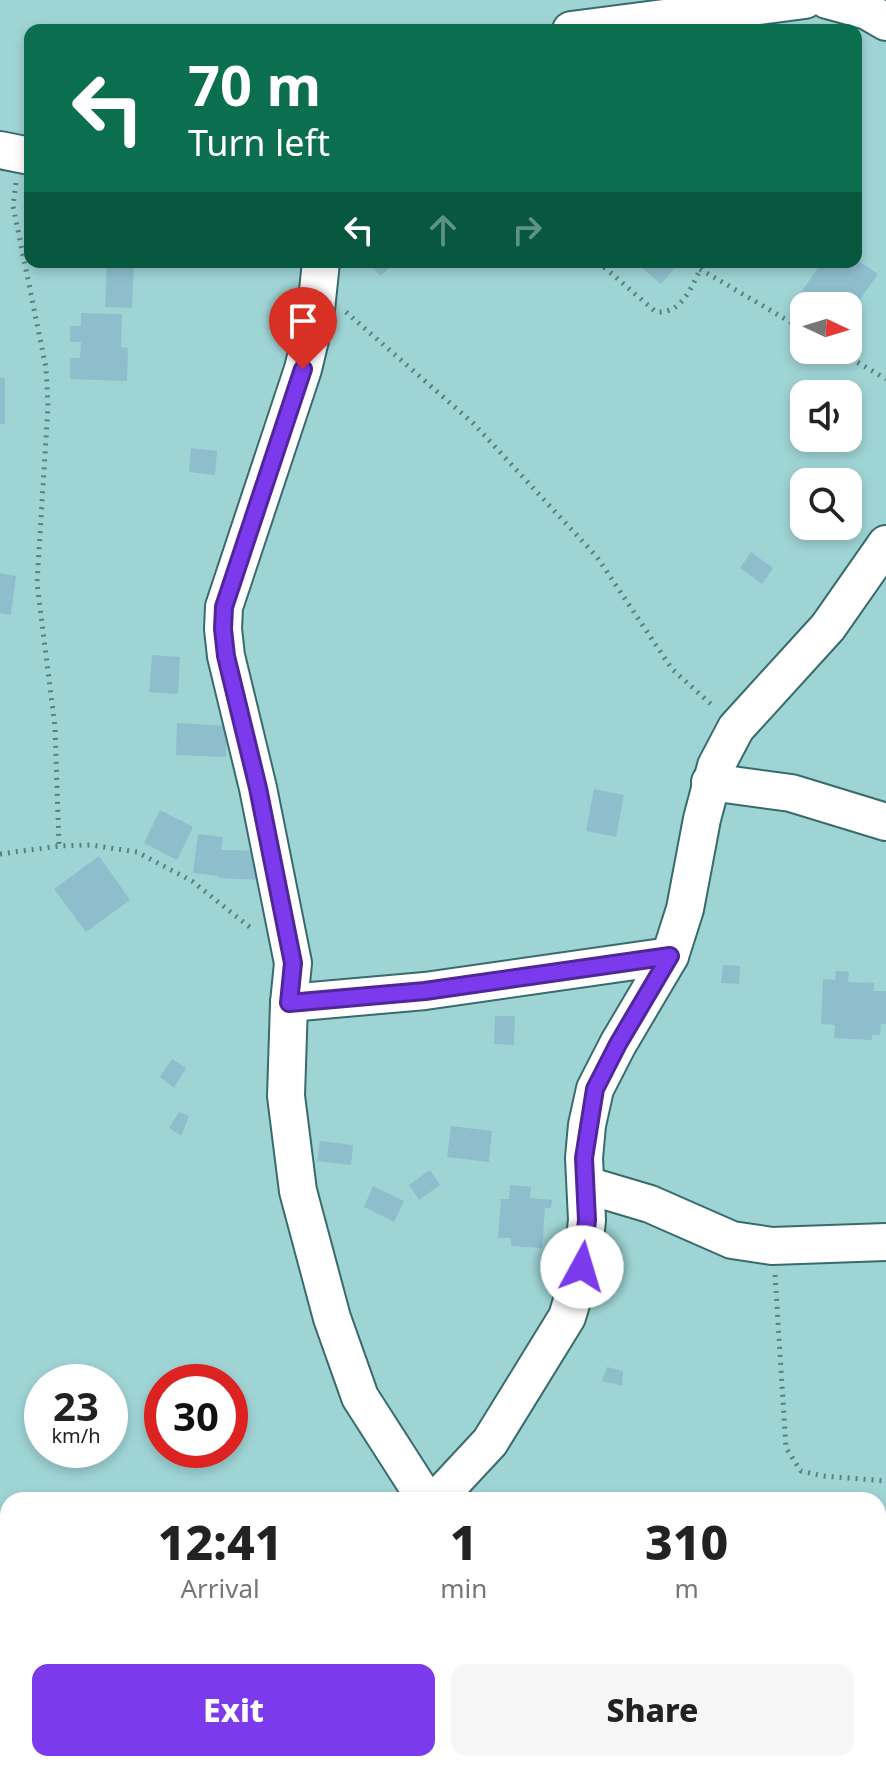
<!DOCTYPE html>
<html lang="en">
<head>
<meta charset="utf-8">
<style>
	body { margin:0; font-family:"Noto Sans",sans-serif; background:#f6f6f6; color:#222; height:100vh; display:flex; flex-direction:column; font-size:30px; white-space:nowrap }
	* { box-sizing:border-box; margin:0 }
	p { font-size:26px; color:#767676 }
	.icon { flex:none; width:44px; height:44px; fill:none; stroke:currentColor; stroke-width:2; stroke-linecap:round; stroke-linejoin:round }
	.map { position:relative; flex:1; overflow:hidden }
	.panel { position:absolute; left:0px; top:1492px; width:886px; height:280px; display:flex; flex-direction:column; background:#fff; border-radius:24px 24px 0 0; box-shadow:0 4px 12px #0003 }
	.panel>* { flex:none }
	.banner { position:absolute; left:24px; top:24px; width:838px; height:244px; border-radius:16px; box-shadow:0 4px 12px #0003; background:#0b6e4f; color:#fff; overflow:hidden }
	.needle { width:52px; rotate:94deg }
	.buttons { position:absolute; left:790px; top:292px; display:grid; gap:16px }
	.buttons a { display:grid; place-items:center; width:72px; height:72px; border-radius:16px; background:#fff; box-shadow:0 4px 12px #0003; font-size:40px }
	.speed { position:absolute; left:24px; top:1364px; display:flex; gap:16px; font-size:40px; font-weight:700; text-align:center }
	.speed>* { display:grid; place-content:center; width:104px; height:104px; border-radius:50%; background:#fff; box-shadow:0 4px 12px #0003; line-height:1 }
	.speed small { font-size:20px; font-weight:400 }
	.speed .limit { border:12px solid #d22; background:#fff; color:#111 }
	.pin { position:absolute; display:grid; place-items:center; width:68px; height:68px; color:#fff; margin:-82px -34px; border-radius:50% 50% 50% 0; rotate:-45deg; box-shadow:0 0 8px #0007 }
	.pin .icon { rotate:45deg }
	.me { position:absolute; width:88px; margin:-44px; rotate:6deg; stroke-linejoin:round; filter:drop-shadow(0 0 6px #0008) }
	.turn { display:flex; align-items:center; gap:28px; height:168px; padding:0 32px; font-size:36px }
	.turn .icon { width:104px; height:104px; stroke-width:2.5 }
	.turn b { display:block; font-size:56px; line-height:68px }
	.lanes { display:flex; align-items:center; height:76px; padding:0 32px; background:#0003; justify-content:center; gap:40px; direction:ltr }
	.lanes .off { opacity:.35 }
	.eta { display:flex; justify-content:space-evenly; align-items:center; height:136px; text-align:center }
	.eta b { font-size:48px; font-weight:800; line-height:56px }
	.button { display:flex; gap:16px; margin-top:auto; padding:16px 32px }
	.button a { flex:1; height:92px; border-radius:16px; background:#7c3aed; color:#fff; font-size:32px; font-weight:800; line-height:92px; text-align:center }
	.button a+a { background:#f6f6f6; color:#222 }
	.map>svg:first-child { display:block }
	.building { fill:#8ebecc }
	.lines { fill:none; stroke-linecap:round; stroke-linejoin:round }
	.minor-casing { stroke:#386b6c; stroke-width:40 }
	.path { stroke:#598081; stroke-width:5; stroke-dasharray:2 6; stroke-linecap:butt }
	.minor { stroke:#fff; stroke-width:36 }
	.route-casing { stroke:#51269a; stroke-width:20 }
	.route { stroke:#7c3aed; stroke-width:14 }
</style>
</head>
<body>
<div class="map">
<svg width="886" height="1772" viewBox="0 0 886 1772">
	<rect width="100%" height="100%" fill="#9fd4d5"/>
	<!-- building -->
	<g class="building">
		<polygon points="856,259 878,274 848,316 848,306 817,306 800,294 822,262 856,262"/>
		<polygon points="369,262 397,262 380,276"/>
		<polygon points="635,262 680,262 661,284"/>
		<polygon points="107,264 134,265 132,308 105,307"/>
		<polygon points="81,313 122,314 121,347 128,348 127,381 70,379 70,358 80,358 81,342 70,342 70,326 81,326"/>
		<rect x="0" y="378" width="5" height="46"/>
		<polygon points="191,448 217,451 215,475 189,472"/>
		<polygon points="751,552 773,568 762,584 740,568"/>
		<polygon points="0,573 16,576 11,615 0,613"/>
		<polygon points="152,655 180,657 178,694 149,692"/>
		<polygon points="177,723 227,726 226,757 176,755"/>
		<polygon points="594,789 624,795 616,837 586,831"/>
		<polygon points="160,810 193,827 177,860 144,843"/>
		<polygon points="198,834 223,837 221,850 262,851 263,880 219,878 218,876 193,873"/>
		<polygon points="99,856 130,900 86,932 54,889"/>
		<polygon points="723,965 740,966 739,984 721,983"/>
		<polygon points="836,971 849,972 848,982 874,983 874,991 886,991 886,1024 881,1024 880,1035 872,1035 872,1040 834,1038 835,1025 821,1024 823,979 835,980"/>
		<polygon points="495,1016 515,1016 514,1045 494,1044"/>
		<polygon points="172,1059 186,1068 174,1088 160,1077"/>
		<polygon points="179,1112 189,1116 181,1136 169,1128"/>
		<polygon points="451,1126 492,1131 489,1162 447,1157"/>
		<polygon points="320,1141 353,1145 351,1165 317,1161"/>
		<polygon points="430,1170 440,1185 419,1200 409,1185"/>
		<polygon points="510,1185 531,1187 530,1198 552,1200 551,1208 545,1208 542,1248 511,1246 511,1238 498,1238 501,1199 509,1199"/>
		<polygon points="373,1186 404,1201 394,1222 364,1207"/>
		<polygon points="607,1367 623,1371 622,1386 602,1381"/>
	</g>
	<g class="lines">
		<!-- minor casing -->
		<g class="minor-casing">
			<g id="minor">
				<polyline points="827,0 867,11 886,22"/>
				<polyline points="571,30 805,0"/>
				<polyline points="0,150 30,156"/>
				<polyline points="321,262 315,319 303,369 224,607 223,629 226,656 258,788 293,963 289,1003 286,1096 298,1191 332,1318 360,1397 426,1500"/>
				<polyline points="710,782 791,793 886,822"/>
				<polyline points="289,1003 425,991 670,956"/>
				<polyline points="586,1185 650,1204 732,1240 772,1246 886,1242"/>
				<polyline points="436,1500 490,1442 567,1317 582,1267 587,1220 584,1158 587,1125 595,1089 618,1044 670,956 685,909 702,819 716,766 736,728 828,627 886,544"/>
				<polyline points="0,1760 8,1757"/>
				<polyline points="590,1764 591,1772"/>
			</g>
		</g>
		<!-- path -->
		<g class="path">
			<polyline points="16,183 13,206 46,368 48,406 37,583 55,727 59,846"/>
			<path d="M598 262 656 312C684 314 692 284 704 262"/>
			<polyline points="700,269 804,330"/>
			<polyline points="346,312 473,423 597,557 672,669 714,707"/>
			<polyline points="837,350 886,379"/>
			<polyline points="0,854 59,846 90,845 137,852 192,881 252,929"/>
			<polyline points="775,1275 786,1448 801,1471 823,1476 886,1481"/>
		</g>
		<!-- minor -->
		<use href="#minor" class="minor"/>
	</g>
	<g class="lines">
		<!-- route casing -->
		<g class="route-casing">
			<polyline id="route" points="303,369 224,607 223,629 226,656 258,788 293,963 289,1003 425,991 670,956 618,1044 595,1089 584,1158 587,1220 582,1267"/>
		</g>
		<!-- route -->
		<use href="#route" class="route"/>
	</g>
</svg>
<div class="buttons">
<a><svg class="needle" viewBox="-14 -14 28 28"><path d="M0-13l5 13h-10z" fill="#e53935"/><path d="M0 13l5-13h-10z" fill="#767676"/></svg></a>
<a><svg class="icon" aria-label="sound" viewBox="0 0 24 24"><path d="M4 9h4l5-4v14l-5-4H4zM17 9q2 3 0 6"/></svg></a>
<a><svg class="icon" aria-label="search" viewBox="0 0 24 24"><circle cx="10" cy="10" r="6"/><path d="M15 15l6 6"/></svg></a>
</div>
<div class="speed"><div>23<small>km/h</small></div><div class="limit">30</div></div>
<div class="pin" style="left:303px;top:369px;background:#d93025"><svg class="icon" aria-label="arrive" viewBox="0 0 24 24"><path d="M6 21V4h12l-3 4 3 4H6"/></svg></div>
<svg class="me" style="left:582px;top:1267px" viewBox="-20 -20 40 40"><circle r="19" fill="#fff"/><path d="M0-13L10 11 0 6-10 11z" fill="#7c3aed"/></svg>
<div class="banner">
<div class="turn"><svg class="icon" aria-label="left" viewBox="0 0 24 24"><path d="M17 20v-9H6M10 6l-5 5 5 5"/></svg><div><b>70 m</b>Turn left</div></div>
<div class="lanes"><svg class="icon" aria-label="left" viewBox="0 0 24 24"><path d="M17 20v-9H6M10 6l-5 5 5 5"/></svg><svg class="icon off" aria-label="ahead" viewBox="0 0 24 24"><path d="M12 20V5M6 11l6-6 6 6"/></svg><svg class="icon off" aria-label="right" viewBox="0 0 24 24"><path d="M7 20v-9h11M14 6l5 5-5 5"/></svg></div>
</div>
<section class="panel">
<div class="eta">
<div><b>12:41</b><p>Arrival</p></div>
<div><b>1</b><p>min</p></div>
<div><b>310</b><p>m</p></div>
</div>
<div class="button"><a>Exit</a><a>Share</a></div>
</section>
</div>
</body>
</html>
